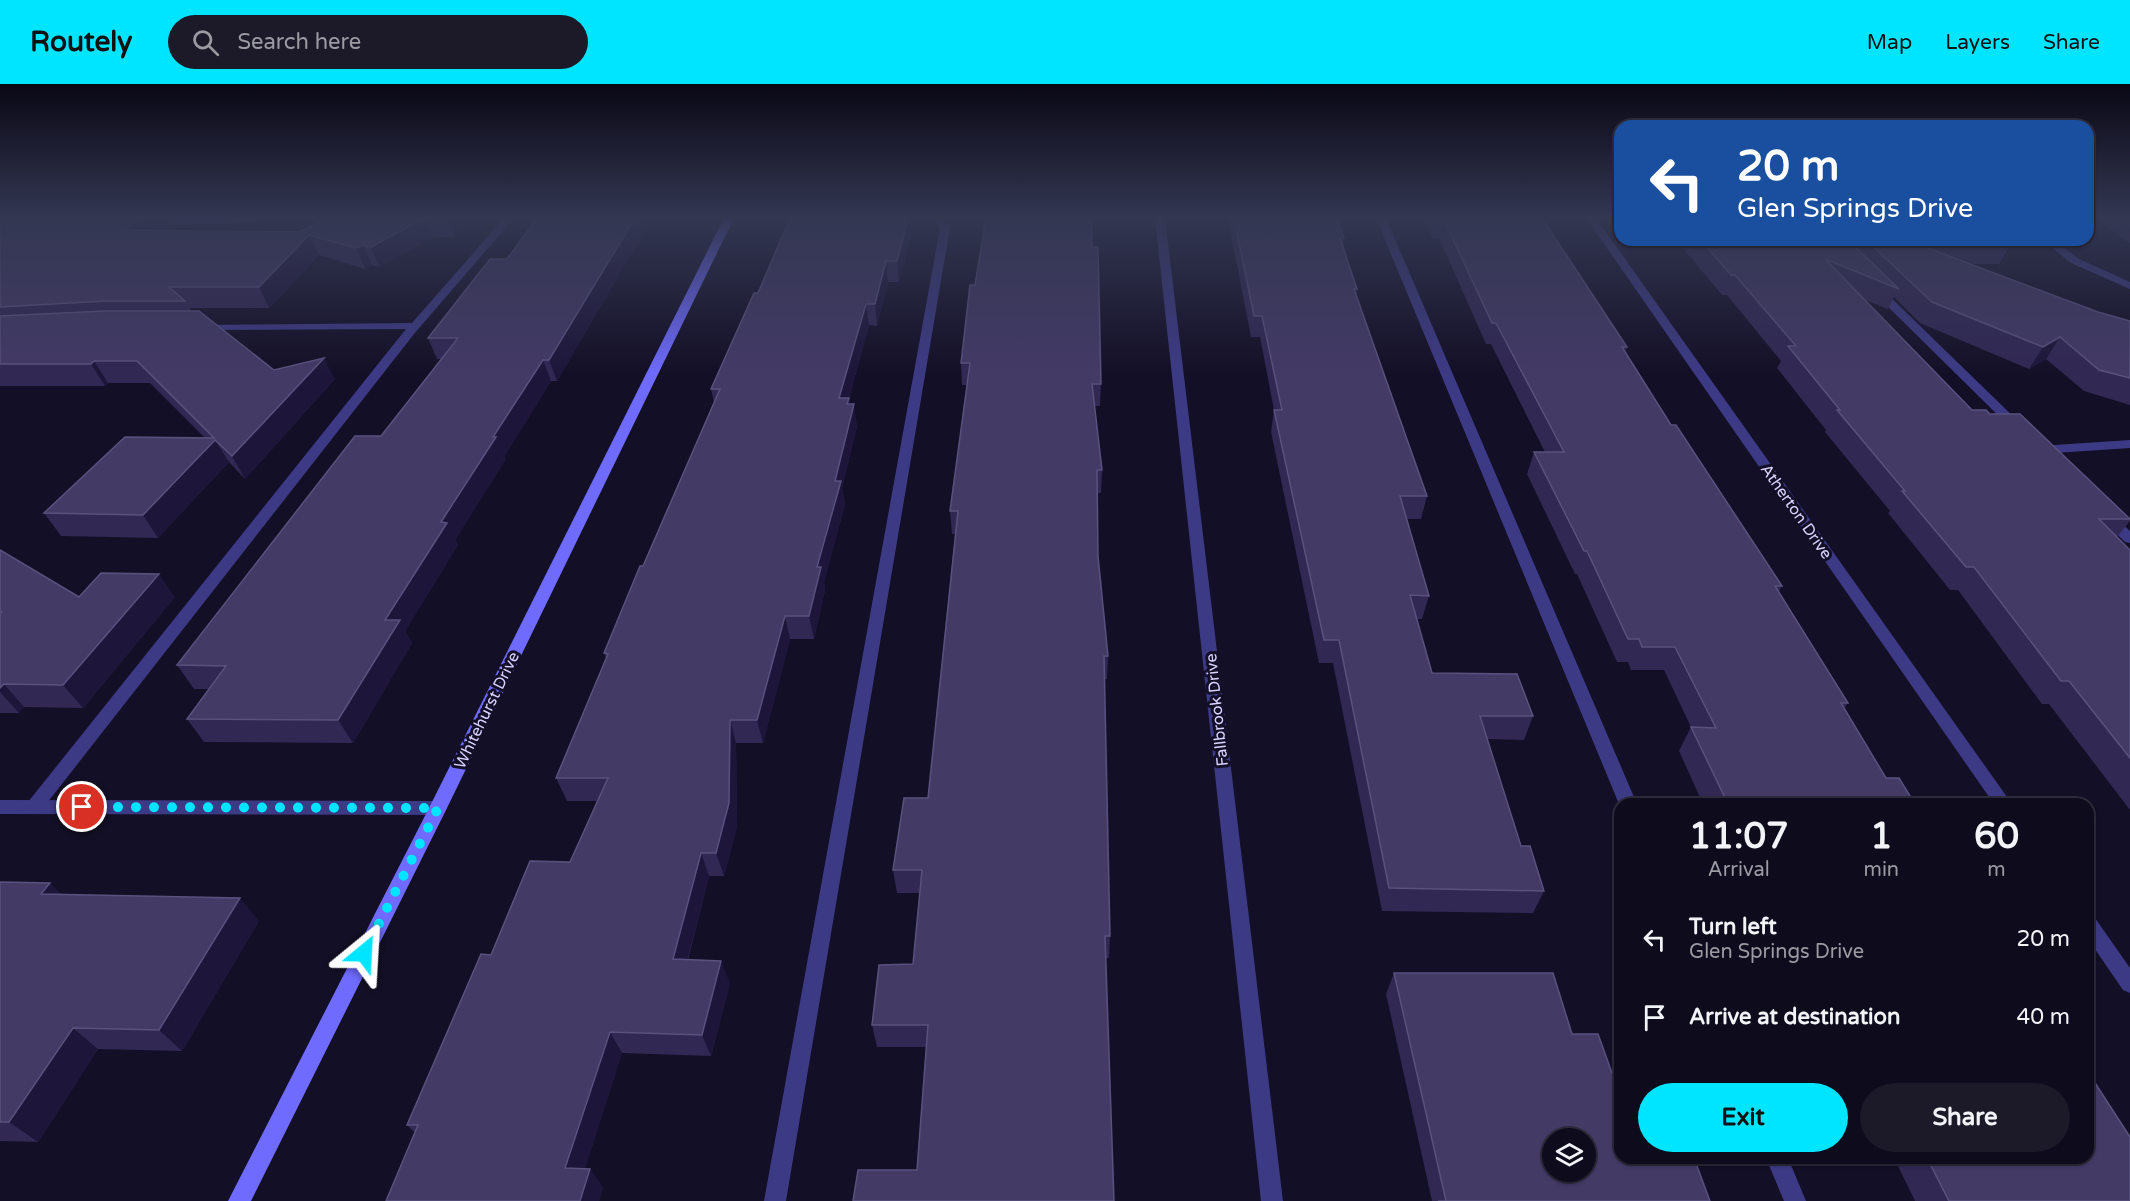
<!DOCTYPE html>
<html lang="en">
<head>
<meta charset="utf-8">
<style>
	body { margin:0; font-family:"Varela Round",sans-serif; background:#1c1929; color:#f1f3f6; height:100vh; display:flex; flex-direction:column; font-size:22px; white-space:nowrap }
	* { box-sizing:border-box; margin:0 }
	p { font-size:20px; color:#9b9ba3 }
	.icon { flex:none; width:33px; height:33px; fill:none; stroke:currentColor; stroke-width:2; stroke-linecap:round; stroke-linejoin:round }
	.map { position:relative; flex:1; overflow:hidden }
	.sheet { position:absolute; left:1614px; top:714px; width:480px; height:366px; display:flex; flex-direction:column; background:#0e0b1c; border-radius:18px; box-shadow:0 2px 4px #0004,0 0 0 2px #2e2b3b }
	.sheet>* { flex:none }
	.guide { position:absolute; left:1614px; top:36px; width:480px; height:126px; border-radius:18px; box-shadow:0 2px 4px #0004,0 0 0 2px #2e2b3b; background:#1a4fa0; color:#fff; overflow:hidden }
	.controls { position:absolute; left:1542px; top:1044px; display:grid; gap:12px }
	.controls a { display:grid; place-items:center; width:54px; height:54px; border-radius:50%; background:#0e0b1c; box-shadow:0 2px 4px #0004,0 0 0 2px #2e2b3b; font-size:30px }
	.pin { position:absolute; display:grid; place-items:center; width:51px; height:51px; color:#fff; margin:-26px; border:3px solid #fff; border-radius:50%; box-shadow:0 2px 6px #0007 }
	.me { position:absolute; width:66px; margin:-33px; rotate:27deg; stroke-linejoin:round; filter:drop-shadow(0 0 4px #0008) }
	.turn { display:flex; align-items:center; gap:21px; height:126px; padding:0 24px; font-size:27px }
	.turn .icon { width:78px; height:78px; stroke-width:2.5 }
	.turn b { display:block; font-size:42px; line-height:51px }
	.eta { display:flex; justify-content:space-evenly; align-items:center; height:102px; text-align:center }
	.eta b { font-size:36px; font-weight:800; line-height:42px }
	.button { display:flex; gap:12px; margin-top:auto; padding:12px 24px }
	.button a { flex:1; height:69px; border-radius:36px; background:#00e5ff; color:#111; font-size:24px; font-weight:800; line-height:69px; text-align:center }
	.button a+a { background:#1c1929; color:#f1f3f6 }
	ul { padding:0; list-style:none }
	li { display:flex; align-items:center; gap:18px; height:78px; padding:0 24px }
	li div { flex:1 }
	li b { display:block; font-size:22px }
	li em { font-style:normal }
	header { display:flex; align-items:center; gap:36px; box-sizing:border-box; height:84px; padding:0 30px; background:#00e5ff; color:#111 }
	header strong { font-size:28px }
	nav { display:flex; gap:33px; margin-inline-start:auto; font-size:21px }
	.search { width:420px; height:54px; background:#1c1929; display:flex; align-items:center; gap:15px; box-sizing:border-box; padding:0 21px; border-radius:33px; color:#9b9ba3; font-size:22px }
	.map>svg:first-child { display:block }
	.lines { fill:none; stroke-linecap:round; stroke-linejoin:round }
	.lane { fill:#3d3a85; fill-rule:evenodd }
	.street { fill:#3d3a85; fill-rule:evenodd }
	.secondary { fill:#6f6bff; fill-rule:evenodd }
	.wall { fill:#312854 }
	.shaded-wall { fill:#1d163a }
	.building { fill:#433a66; stroke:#5a527e; stroke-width:1.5; fill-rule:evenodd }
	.route { stroke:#00e5ff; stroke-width:10; stroke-dasharray:0 18 }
	.labels { text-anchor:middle; stroke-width:6; stroke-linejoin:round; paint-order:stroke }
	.street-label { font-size:16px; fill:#d9d4ff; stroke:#130f26 }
</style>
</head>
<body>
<header>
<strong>Routely</strong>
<div class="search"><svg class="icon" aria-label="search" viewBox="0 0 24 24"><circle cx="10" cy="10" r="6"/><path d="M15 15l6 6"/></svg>Search here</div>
<nav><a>Map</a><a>Layers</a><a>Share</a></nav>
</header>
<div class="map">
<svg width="2130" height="1117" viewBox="0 0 2130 1117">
	<rect width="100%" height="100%" fill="#130f26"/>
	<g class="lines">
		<!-- lane -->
		<g class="lane">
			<polygon points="504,134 514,134 414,250 40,728 34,730 28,728 25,723 28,718 406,245 199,246 194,243 195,241 412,239"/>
			<polygon points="931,134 941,134 950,143 786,1117 764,1117 940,144"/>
			<polygon points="1376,134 1386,134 1637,720 1619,720"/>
			<polygon points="1877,203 1881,204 2021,340 2021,346 2013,346 1873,208 1872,206"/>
			<polygon points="2130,356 2130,364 2040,370 2034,366 2040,362"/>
			<polygon points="2108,430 2113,431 2130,447 2130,459 2125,458 2103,437 2101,434 2103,431"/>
			<polygon points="1766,1074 1788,1074 1806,1117 1784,1117"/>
		</g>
		<!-- street -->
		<g class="street">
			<polygon points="150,134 259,134 254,137 220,140 147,139 147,135"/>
			<polygon points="1155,134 1165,134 1283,1117 1261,1117"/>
			<polygon points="1586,134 1596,134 2012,720 1994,720"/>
			<polygon points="2043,156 2054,156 2079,175 2130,198 2130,205 2071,179"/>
			<polygon points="0,716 438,717 444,719 447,724 444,729 438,731 0,730"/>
			<polygon points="2088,832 2095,834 2130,884 2130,909 2123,906 2088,855"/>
		</g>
		<!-- secondary -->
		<polygon class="secondary" points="724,134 734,134 447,724 251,1117 228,1117 429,724"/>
	</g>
	<!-- wall -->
	<g class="wall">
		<polygon points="0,134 168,134 173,143 167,146 299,148 329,134 470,134 454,153 434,153 379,183 372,181 365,185 319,171 269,224 190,224 191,227 274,286 335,295 245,395 229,378 158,454 61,452 44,429 205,354 150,299 108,299 105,302 0,302"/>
		<polygon points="537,134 652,134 557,297 551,297 504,373 505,376 455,456 458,461 405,547 412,559 353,659 204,658 187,635 209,605 194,605 177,581 381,352 441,275 437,275 428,254 507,175"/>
		<polygon points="786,134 915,134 899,198 888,198 877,242 869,241 849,314 850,320 857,342 842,404 845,420 824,498 825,506 814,555 790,555 763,659 736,659 737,742 724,792 709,792 688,876 730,899 711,972 622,969 585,1084 590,1085 603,1104 599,1117 386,1117 415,1049 407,1041 491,871 570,778 597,717 567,717 556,694 606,574 604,569 643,482 714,318 711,305 758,209 787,142"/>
		<polygon points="1228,134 1337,134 1344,154 1343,163 1357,205 1356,211 1427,412 1421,435 1406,435 1429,512 1422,535 1416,535 1432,589 1533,632 1524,656 1487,655 1521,762 1544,807 1533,829 1382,827 1333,579 1319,579 1271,348 1274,326 1260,253 1251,253"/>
		<polygon points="1422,134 1542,134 1627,263 1625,268 1671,341 1782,502 1779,507 1848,619 1844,624 1886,694 1915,720 1703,720 1679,667 1691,643 1664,586 1631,586 1628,578 1617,578 1577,490 1575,490 1527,390 1534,368 1545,368 1491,260 1486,260 1439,154 1432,154"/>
		<polygon points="2093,134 2130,134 2130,159"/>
		<polygon points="1676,156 2006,156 2011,160 1999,180 1970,180 2098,228 2130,237 2130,321 2084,307 2046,275 2029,285 1920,239 1894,213 1888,225 1865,216 1972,326 1990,330 2130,435 2130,437 2117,453 2130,466 2130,726 2049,620 2042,620 1958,506 1950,506 1888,429 1890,427 1825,348 1826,346 1777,284 1781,277 1727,211 1722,211"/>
		<polygon points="1092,163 1101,300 1100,322 1094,322 1102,386 1101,409 1097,409 1098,472 1108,572 1107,595 1104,595 1110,852 1109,874 1106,874 917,1086 926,963 877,963 872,941 913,880 920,809 897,809 893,786 928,714 955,450 952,450 950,427 967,301 962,301 961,279 975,201"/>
		<polygon points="0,466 79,513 175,513 83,624 24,623 19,629 0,629"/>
		<polygon points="0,798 62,811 259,837 182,967 98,965 38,1058 0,1057"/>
		<polygon points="1394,889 1572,950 1612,989 1710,1117 1432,1117 1386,910"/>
		<polygon points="1855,1074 2088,1074 2130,1117 1915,1117 1895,1076 1856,1076"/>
	</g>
	<!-- shaded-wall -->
	<g class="shaded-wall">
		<polygon points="142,134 168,134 173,143 132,166 121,146"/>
		<polygon points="426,134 434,153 379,183 371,163"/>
		<polygon points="447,134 470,134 454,153"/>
		<polygon points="635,134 652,134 557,297 549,276"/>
		<polygon points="908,134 915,134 899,198 897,177"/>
		<polygon points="309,151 319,171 269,224 259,203"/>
		<polygon points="363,161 372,181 365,185 356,164"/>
		<polygon points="886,177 888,198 877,242 875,220"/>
		<polygon points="866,220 869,241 849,314 851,332 854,320 857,342 842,404 845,420 824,498 825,506 814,555 809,532 817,483 839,314"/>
		<polygon points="2060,253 2046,275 2029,285 2043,263"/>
		<polygon points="324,274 335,295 245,395 232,372"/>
		<polygon points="543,276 551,297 504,373 505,376 455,456 458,461 405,547 412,559 353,659 338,636 385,536 441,438 493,353"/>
		<polygon points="94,277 108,299 105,302 91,280"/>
		<polygon points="215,356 229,378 158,454 143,431"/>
		<polygon points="159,490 175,513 83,624 63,601"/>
		<polygon points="785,532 790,555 763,659 757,636"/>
		<polygon points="4,600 24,623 19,629 0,608 0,604"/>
		<polygon points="730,636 736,659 737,742 724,792 716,769"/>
		<polygon points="701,769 709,792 682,897 673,875"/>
		<polygon points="50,799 73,821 41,810"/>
		<polygon points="240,814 259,837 182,967 159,946"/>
		<polygon points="721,877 730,899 711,972 702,951"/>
		<polygon points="73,944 98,965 38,1058 9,1038"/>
		<polygon points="610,948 622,969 579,1103 565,1084"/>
		<polygon points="590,1085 603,1104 599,1117 580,1117"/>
	</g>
	<!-- building -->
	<g class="building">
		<polygon points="0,134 142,134 121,146 299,148 329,134 425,134 371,163 363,161 356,164 309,151 259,203 169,203 185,217 105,217 0,223"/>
		<polygon points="537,134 635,134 549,276 543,276 493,353 496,353 441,438 447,439 385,536 400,536 338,636 187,635 226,582 177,581 355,352 381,352 458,254 428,254 490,175 507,175"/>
		<polygon points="786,134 908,134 897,177 886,177 875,220 866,220 839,314 849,314 847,320 854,320 835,397 841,397 817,483 821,483 809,532 785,532 757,636 730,636 729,719 716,769 701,769 673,875 721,877 702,951 610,948 565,1084 590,1085 580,1117 386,1117 418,1041 407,1041 481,870 491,871 530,777 570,778 608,694 556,694 608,570 604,569 640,482 643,482 720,305 711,305 754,209 758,209 790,134"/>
		<polygon points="986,134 1092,134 1092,163 1098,163 1101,300 1092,300 1102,386 1097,386 1098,472 1108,572 1104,572 1110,852 1105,852 1114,1117 853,1117 858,1086 917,1086 928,941 872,941 879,881 913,880 922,786 893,786 904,714 928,714 958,427 950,427 970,279 961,279 970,201 975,201"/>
		<polygon points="1234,134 1337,134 1344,154 1340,154 1357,205 1354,205 1427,412 1400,412 1429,512 1410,511 1432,589 1517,590 1533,632 1480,632 1521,762 1530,762 1544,807 1389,804 1339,556 1324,556 1274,326 1282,326 1262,232 1254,232"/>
		<polygon points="1436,134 1542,134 1627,263 1622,263 1671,341 1676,341 1782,502 1775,502 1848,619 1841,619 1886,694 1899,694 1915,720 1728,720 1691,643 1716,644 1675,563 1642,563 1639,555 1628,555 1587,467 1584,467 1534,368 1564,368 1496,239 1492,239 1443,134"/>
		<polygon points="1701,156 1848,156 1899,205 1825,175 1972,326 1986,326 1990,330 2020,330 2130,435 2099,435 2130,466 2130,674 2069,597 2061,597 1974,483 1966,483 1902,407 1905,407 1837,326 1840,326 1788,262 1796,262 1735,191 1731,191"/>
		<polygon points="1866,156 2006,156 2011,160 1917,160 2098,228 2130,237 2130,294 2099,286 2060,253 2043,263 1932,218"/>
		<polygon points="105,227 199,227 274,286 324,274 232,372 215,356 143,431 44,429 125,353 214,354 137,277 94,277 91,280 0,280 0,232"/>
		<polygon points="0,466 79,513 101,489 159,490 63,601 4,600 0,604 0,530 2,528 0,527"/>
		<polygon points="0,798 50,799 41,810 240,814 159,946 73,944 9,1038 0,1038"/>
		<path d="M1394 889H1553L1572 950H1598L1612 989H1620V1074H1694L1710 1117H1438H1446ZM1552 1054H1586V1088H1552Z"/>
		<polygon points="2088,988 2130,1053 2130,1117 1949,1117 1927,1074 2088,1074"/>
	</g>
	<!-- sky -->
	<linearGradient id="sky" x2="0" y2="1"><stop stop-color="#0a0815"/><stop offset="0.46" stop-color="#333752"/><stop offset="1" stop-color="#333752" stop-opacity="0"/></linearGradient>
	<rect width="2130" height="290" fill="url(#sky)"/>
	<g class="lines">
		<!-- route -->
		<polyline class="route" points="82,723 438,724 364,869"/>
	</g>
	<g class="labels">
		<!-- street labels -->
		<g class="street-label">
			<text transform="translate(1797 427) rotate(55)" y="6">Atherton Drive</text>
			<text transform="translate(486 626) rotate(-64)" y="6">Whitehurst Drive</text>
			<text transform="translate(1216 626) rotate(-96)" y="6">Fallbrook Drive</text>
		</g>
	</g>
</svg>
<div class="controls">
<a><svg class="icon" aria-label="layers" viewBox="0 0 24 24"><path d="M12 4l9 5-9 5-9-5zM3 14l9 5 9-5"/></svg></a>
</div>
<div class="pin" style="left:82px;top:723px;background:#d93025"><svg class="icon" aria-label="arrive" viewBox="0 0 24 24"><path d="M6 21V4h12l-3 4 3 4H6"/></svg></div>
<svg class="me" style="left:364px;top:869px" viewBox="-20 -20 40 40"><path d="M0-17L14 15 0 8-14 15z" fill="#00e5ff" stroke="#fff" stroke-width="4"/></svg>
<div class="guide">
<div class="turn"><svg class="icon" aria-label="left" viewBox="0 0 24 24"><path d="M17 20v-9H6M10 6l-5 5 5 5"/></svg><div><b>20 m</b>Glen Springs Drive</div></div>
</div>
<section class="sheet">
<div class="eta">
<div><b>11:07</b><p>Arrival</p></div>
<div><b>1</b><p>min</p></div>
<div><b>60</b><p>m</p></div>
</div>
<ul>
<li><svg class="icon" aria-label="left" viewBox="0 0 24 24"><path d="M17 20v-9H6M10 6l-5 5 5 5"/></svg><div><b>Turn left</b><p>Glen Springs Drive</p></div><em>20 m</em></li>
<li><svg class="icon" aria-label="arrive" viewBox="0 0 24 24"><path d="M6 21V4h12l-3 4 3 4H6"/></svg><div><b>Arrive at destination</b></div><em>40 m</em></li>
</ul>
<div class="button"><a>Exit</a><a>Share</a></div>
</section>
</div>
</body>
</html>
